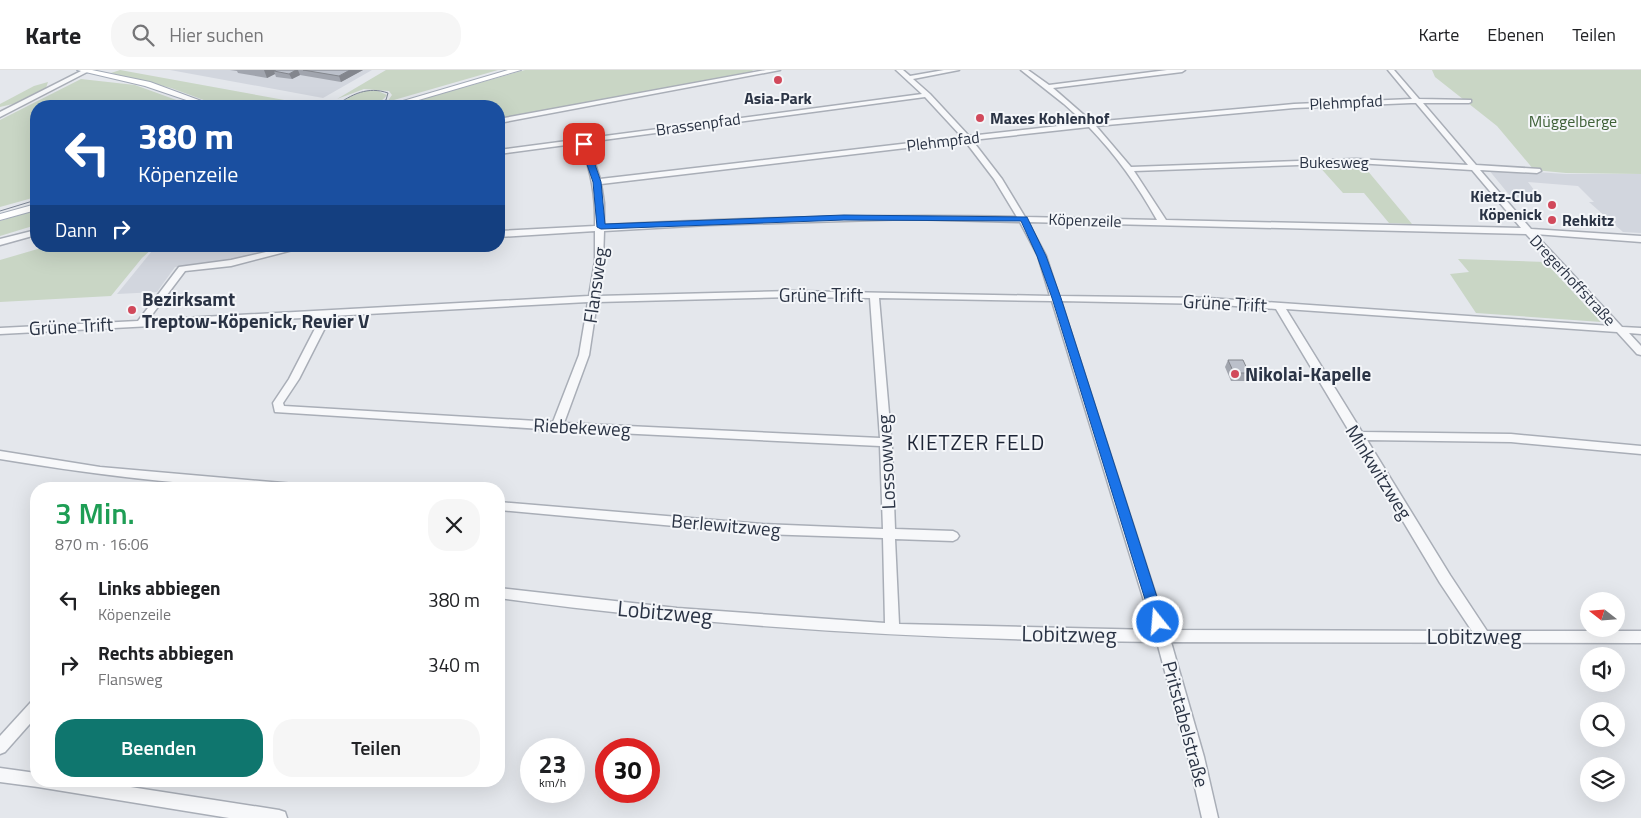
<!DOCTYPE html>
<html lang="de">
<head>
<meta charset="utf-8">
<style>
	body { margin:0; font-family:"Titillium Web",sans-serif; background:#f6f6f6; color:#202124; height:100vh; display:flex; flex-direction:column; font-size:19px; white-space:nowrap }
	* { box-sizing:border-box; margin:0 }
	p { font-size:16px; color:#757577 }
	.icon { flex:none; width:28px; height:28px; fill:none; stroke:currentColor; stroke-width:2; stroke-linecap:round; stroke-linejoin:round }
	.map { position:relative; flex:1; overflow:hidden }
	.details { position:absolute; left:30px; top:412px; width:475px; height:305px; display:flex; flex-direction:column; background:#fff; border-radius:20px; box-shadow:0 5px 20px #0002 }
	.details>* { flex:none }
	.banner { position:absolute; left:30px; top:30px; width:475px; height:152px; border-radius:20px; box-shadow:0 5px 20px #0002; background:#1a4fa0; color:#fff; overflow:hidden }
	.needle { width:32px; rotate:287deg }
	.tools { position:absolute; left:1580px; top:522px; display:grid; gap:10px }
	.tools a { display:grid; place-items:center; width:45px; height:45px; border-radius:50%; background:#fff; box-shadow:0 5px 20px #0002; font-size:25px }
	.speed { position:absolute; left:520px; top:668px; display:flex; gap:10px; font-size:25px; font-weight:700; text-align:center }
	.speed>* { display:grid; place-content:center; width:65px; height:65px; border-radius:50%; background:#fff; box-shadow:0 5px 20px #0002; line-height:1 }
	.speed small { font-size:12px; font-weight:400 }
	.speed .limit { border:8px solid #d22; background:#fff; color:#111 }
	.pin { position:absolute; display:grid; place-items:center; width:42px; height:42px; color:#fff; margin:-21px; border-radius:10px; box-shadow:0 2px 8px #0006 }
	.me { position:absolute; width:55px; margin:-28px; rotate:343deg; stroke-linejoin:round; filter:drop-shadow(0 0 4px #0008) }
	.turn { display:flex; align-items:center; gap:18px; height:105px; padding:0 25px; font-size:22px }
	.turn .icon { width:65px; height:65px; stroke-width:2.5 }
	.turn b { display:block; font-size:35px; line-height:42px }
	.then { display:flex; align-items:center; height:48px; padding:0 25px; background:#0003; gap:10px; font-size:19px }
	.round { display:grid; place-items:center; flex:none; width:52px; height:52px; border-radius:20px; background:#f6f6f6 }
	.summary { display:flex; align-items:center; justify-content:space-between; height:85px; padding:0 25px }
	h1 { font-size:30px; font-weight:600; line-height:38px; color:#1e9e55 }
	.primary-button { display:flex; gap:10px; margin-top:auto; padding:10px 25px }
	.primary-button a { flex:1; height:58px; border-radius:20px; background:#0f766e; color:#fff; font-size:20px; font-weight:600; line-height:58px; text-align:center }
	.primary-button a+a { background:#f6f6f6; color:#202124 }
	ul { padding:0; list-style:none }
	li { display:flex; align-items:center; gap:15px; height:65px; padding:0 25px }
	li div { flex:1 }
	li b { display:block; font-size:19px }
	li em { font-style:normal }
	header { display:flex; align-items:center; gap:30px; box-sizing:border-box; height:70px; padding:0 25px; background:#fff; border-bottom:1px solid #e0e0e0 }
	header strong { font-size:24px }
	nav { display:flex; gap:28px; margin-inline-start:auto; font-size:18px }
	.search { width:350px; height:45px; background:#f6f6f6; display:flex; align-items:center; gap:12px; box-sizing:border-box; padding:0 18px; border-radius:20px; color:#757577; font-size:19px }
	.map>svg:first-child { display:block }
	.built { fill:#d2d6de }
	.green { fill:#c9d6c5 }
	.lines { fill:none; stroke-linecap:round; stroke-linejoin:round }
	.minor-casing { stroke:#a9aeb7; stroke-width:3 }
	.major-casing { stroke:#a3abb8; stroke-width:2 }
	.minor { fill:#f7f8fa; fill-rule:evenodd }
	.major { fill:#fff; fill-rule:evenodd }
	.tram { stroke:#7d8696; stroke-width:1 }
	.wall { fill:#a1a5ae }
	.shaded-wall { fill:#83868d }
	.building { fill:#bbc0ca; stroke:#83868d }
	.route { fill:#1a73e8; stroke:#114b97 }
	.poi-dot { fill:#d1495b; stroke:#f4f6f9; stroke-width:2 }
	.labels { text-anchor:middle; stroke-width:4; stroke-linejoin:round; paint-order:stroke }
	.far-poi-label { font-size:16px; font-weight:bold; fill:#2b3445; stroke:#f4f6f9; text-anchor:start }
	.far-street-label { font-size:16px; fill:#2b3445; stroke:#f4f6f9 }
	.far-park-label { font-size:16px; fill:#3f6138; stroke:#f4f6f9 }
	.street-label { font-size:19px; fill:#2b3445; stroke:#f4f6f9 }
	.poi-label { font-size:19px; font-weight:bold; fill:#2b3445; stroke:#f4f6f9; text-anchor:start }
	.quarter-label { font-size:21px; letter-spacing:1px; fill:#1d2536; stroke:#f4f6f9 }
	.near-street-label { font-size:22px; fill:#2b3445; stroke:#f4f6f9 }
</style>
</head>
<body>
<header>
<strong>Karte</strong>
<div class="search"><svg class="icon" aria-label="search" viewBox="0 0 24 24"><circle cx="10" cy="10" r="6"/><path d="M15 15l6 6"/></svg>Hier suchen</div>
<nav><a>Karte</a><a>Ebenen</a><a>Teilen</a></nav>
</header>
<div class="map">
<svg width="1641" height="748" viewBox="0 0 1641 748">
	<rect width="100%" height="100%" fill="#e4e7ec"/>
	<!-- built -->
	<g class="built">
		<polygon points="170,0 372,0 323,28"/>
		<polygon points="1488,99 1566,104 1641,104 1641,163 1623,162 1589,132 1594,132 1578,116 1528,112 1541,129 1511,127"/>
		<polygon points="156,176 287,176 224,192 175,197 157,222 117,224"/>
	</g>
	<!-- green -->
	<g class="green">
		<polygon points="120,0 312,35 220,36 171,18 111,3"/>
		<polygon points="386,0 498,0 387,32 392,25 389,21 364,19 337,29"/>
		<polygon points="525,0 752,0 757,3 499,50 499,36 398,36"/>
		<polygon points="1432,0 1641,0 1641,104 1566,103 1534,100 1497,56 1435,7"/>
		<polygon points="81,9 135,15 193,36 36,36 36,127 0,137 0,50"/>
		<polygon points="48,12 46,18 17,33 0,37 0,34 34,16"/>
		<path d="M365 21H378L387 25C376 40 355 36 339 36L349 27Z"/>
		<polygon points="1317,94 1362,94 1412,154 1389,153 1364,123 1343,123"/>
		<polygon points="36,140 36,155 0,166 0,151"/>
		<polygon points="48,176 155,176 142,188 111,226 0,232 0,190"/>
		<polygon points="1458,189 1545,192 1601,252 1476,243 1450,204 1469,202"/>
	</g>
	<g class="lines">
		<!-- minor casing -->
		<g class="minor-casing">
			<g id="minor">
				<polygon points="83,0 91,0 0,47 0,42"/>
				<polygon points="766,0 780,0 499,53 499,49"/>
				<path d="M896 0H903L910 6 944 0H959L913 9 930 24 969 66 1085 53 1064 34 1021 0H1028L1049 15 1167 0H1185L1182 2 1053 18 1092 52 1294 34 1412 29 1388 0H1394L1419 29 1471 30V32L1469 33H1423L1476 95 1540 99 1541 101 1537 103 1480 100 1531 159 1641 166V172L1535 164 1622 257 1641 258V264L1629 263 1641 276V285L1637 284 1617 262 1286 239 1362 362 1511 364 1641 376V384L1511 372 1367 370 1450 505 1487 561H1641V573L1171 572 1204 687 1218 748H1202L1188 687 1157 572C937 570 717 558 499 528V518L677 538 885 553 883 468 762 464 499 440V432L762 454 883 459 880 376 557 360 275 342 273 333 289 309 321 247 0 264V258L138 251 179 197 231 190 292 176H308L231 196 185 201 148 250 589 226 595 191V161L499 167V161L595 156C596 125 591 103 581 73L499 84V80L922 24ZM925 27 962 67 600 109 588 72ZM1411 33H1416L1468 95 1356 89 1131 97 1096 56 1294 38ZM1089 57C1116 85 1138 116 1157 150L1025 147 1002 109 972 70ZM965 71 994 109 1017 147C879 144 742 148 604 155V133L601 114ZM1356 93 1472 100 1521 158 1166 150 1134 101ZM909 149 1020 152 1038 186 1050 226 793 221 598 226 603 191 604 161 708 155ZM1028 152 1526 164 1611 256 1208 228 1059 226 1046 186ZM793 227 870 228 880 368 564 353 589 285 597 232ZM879 228 1052 231 1153 560 899 554 895 469 953 471 957 469 959 466 957 463 953 461 895 459 892 378ZM1061 231 1208 234 1276 239 1440 513 1472 561 1167 560ZM588 232 579 285 553 352 284 336 283 333 299 309 331 246Z"/>
				<polygon points="36,160 36,165 0,175 0,169"/>
				<path d="M0 381 100 397 306 415 312 419C207 419 103 406 0 389Z"/>
				<polygon points="36,630 36,647 5,682 0,684 0,666 31,632"/>
				<polygon points="0,698 36,703 36,711 92,711 279,740 285,742 287,748 229,748 38,717 0,712"/>
			</g>
		</g>
		<!-- major casing -->
		<g class="major-casing">
			<g id="major">
				<polygon points="77,0 92,0 150,12 215,36 204,36 145,16"/>
				<polygon points="508,0 521,0 398,36 386,36"/>
				<polygon points="36,134 36,140 0,150 0,144"/>
			</g>
		</g>
		<!-- minor -->
		<use href="#minor" class="minor"/>
		<!-- major -->
		<use href="#major" class="major"/>
		<!-- tram -->
		<g class="tram">
			<path d="M335 36C352 24 368 16 388 23L386 30 373 36"/>
			<polyline points="0,141 36,130"/>
		</g>
	</g>
	<!-- wall -->
	<g class="wall">
		<polygon points="230,0 363,0 341,12 300,5 292,9 276,7 275,4 267,8 238,3 237,1"/>
		<polygon points="1228,290 1249,303 1246,311 1231,311 1225,297"/>
	</g>
	<!-- shaded-wall -->
	<g class="shaded-wall">
		<polygon points="264,0 282,0 274,1 275,4 267,8"/>
		<polygon points="296,0 298,0 300,5 292,9 289,4"/>
		<polygon points="350,0 363,0 341,12 339,6"/>
	</g>
	<!-- building -->
	<g class="building">
		<polygon points="276,0 296,0 289,4 274,1"/>
		<polygon points="303,0 350,0 339,6"/>
		<polygon points="1228,290 1243,290 1249,303 1234,303"/>
	</g>
	<!-- route -->
	<polygon class="route" points="584,72 588,74 601,112 605,154 844,145 1027,147 1046,186 1061,228 1165,552 1163,557 1154,557 1152,552 1052,228 1037,186 1021,151 844,150 601,159 597,157 593,112 580,74"/>
	<!-- markers -->
	<g class="poi-dot">
		<circle cx="778" cy="10" r="5"/>
		<circle cx="980" cy="48" r="5"/>
		<circle cx="1552" cy="135" r="5"/>
		<circle cx="1552" cy="150" r="5"/>
		<circle cx="132" cy="240" r="5"/>
		<circle cx="1235" cy="304" r="5"/>
	</g>
	<g class="labels">
		<!-- far-poi labels -->
		<g class="far-poi-label">
			<text x="778" y="34" text-anchor="middle">Asia-Park</text>
			<text x="990" y="54">Maxes Kohlenhof</text>
			<text x="1542" y="132" text-anchor="end">Kietz-Club<tspan x="1542" dy="18">Köpenick</tspan></text>
			<text x="1562" y="156">Rehkitz</text>
		</g>
		<!-- far-street labels -->
		<g class="far-street-label">
			<text transform="translate(1346 32) rotate(-3)" y="6">Plehmpfad</text>
			<text transform="translate(698 54) rotate(-8)" y="6">Brassenpfad</text>
			<text transform="translate(943 71) rotate(-7)" y="6">Plehmpfad</text>
			<text x="1334" y="98">Bukesweg</text>
			<text transform="translate(1085 150) rotate(2)" y="6">Köpenzeile</text>
			<text transform="translate(1573 210) rotate(47)" y="6">Dregerhoffstraße</text>
		</g>
		<!-- far-park labels -->
		<g class="far-park-label">
			<text x="1573" y="57">Müggelberge</text>
		</g>
		<!-- street labels -->
		<g class="street-label">
			<text transform="translate(595 215) rotate(-82)" y="7">Flansweg</text>
			<text x="821" y="232">Grüne Trift</text>
			<text transform="translate(1225 233) rotate(3)" y="7">Grüne Trift</text>
			<text transform="translate(71 256) rotate(-3)" y="7">Grüne Trift</text>
			<text transform="translate(582 357) rotate(3)" y="7">Riebekeweg</text>
			<text transform="translate(886 392) rotate(-93)" y="7">Lossowweg</text>
			<text transform="translate(1379 402) rotate(58)" y="7">Minkwitzweg</text>
			<text transform="translate(726 455) rotate(5)" y="7">Berlewitzweg</text>
			<text transform="translate(1186 654) rotate(75)" y="7">Pritstabelstraße</text>
		</g>
		<!-- poi labels -->
		<g class="poi-label">
			<text x="142" y="236">Bezirksamt<tspan x="142" dy="22">Treptow-Köpenick, Revier V</tspan></text>
			<text x="1245" y="311">Nikolai-Kapelle</text>
		</g>
		<!-- quarter labels -->
		<g class="quarter-label">
			<text x="976" y="380">KIETZER FELD</text>
		</g>
		<!-- near-street labels -->
		<g class="near-street-label">
			<text transform="translate(665 542) rotate(5)" y="8">Lobitzweg</text>
			<text transform="translate(1069 564) rotate(1)" y="8">Lobitzweg</text>
			<text x="1474" y="574">Lobitzweg</text>
		</g>
	</g>
</svg>
<div class="tools">
<a><svg class="needle" viewBox="-14 -14 28 28"><path d="M0-13l5 13h-10z" fill="#e53935"/><path d="M0 13l5-13h-10z" fill="#757577"/></svg></a>
<a><svg class="icon" aria-label="sound" viewBox="0 0 24 24"><path d="M4 9h4l5-4v14l-5-4H4zM17 9q2 3 0 6"/></svg></a>
<a><svg class="icon" aria-label="search" viewBox="0 0 24 24"><circle cx="10" cy="10" r="6"/><path d="M15 15l6 6"/></svg></a>
<a><svg class="icon" aria-label="layers" viewBox="0 0 24 24"><path d="M12 4l9 5-9 5-9-5zM3 14l9 5 9-5"/></svg></a>
</div>
<div class="speed"><div>23<small>km/h</small></div><div class="limit">30</div></div>
<div class="pin" style="left:584px;top:74px;background:#d93025"><svg class="icon" aria-label="arrive" viewBox="0 0 24 24"><path d="M6 21V4h12l-3 4 3 4H6"/></svg></div>
<svg class="me" style="left:1158px;top:552px" viewBox="-20 -20 40 40"><circle r="17" fill="#1a73e8" stroke="#fff" stroke-width="3"/><path d="M0-11L8 9 0 5-8 9z" fill="#fff"/></svg>
<div class="banner">
<div class="turn"><svg class="icon" aria-label="left" viewBox="0 0 24 24"><path d="M17 20v-9H6M10 6l-5 5 5 5"/></svg><div><b>380 m</b>Köpenzeile</div></div>
<div class="then">Dann<svg class="icon" aria-label="right" viewBox="0 0 24 24"><path d="M7 20v-9h11M14 6l5 5-5 5"/></svg></div>
</div>
<section class="details">
<div class="summary"><div><h1>3 Min.</h1><p>870 m · 16:06</p></div><a class="round"><svg class="icon" aria-label="close" viewBox="0 0 24 24"><path d="M6 6l12 12M18 6L6 18"/></svg></a></div>
<ul>
<li><svg class="icon" aria-label="left" viewBox="0 0 24 24"><path d="M17 20v-9H6M10 6l-5 5 5 5"/></svg><div><b>Links abbiegen</b><p>Köpenzeile</p></div><em>380 m</em></li>
<li><svg class="icon" aria-label="right" viewBox="0 0 24 24"><path d="M7 20v-9h11M14 6l5 5-5 5"/></svg><div><b>Rechts abbiegen</b><p>Flansweg</p></div><em>340 m</em></li>
</ul>
<div class="primary-button"><a>Beenden</a><a>Teilen</a></div>
</section>
</div>
</body>
</html>
